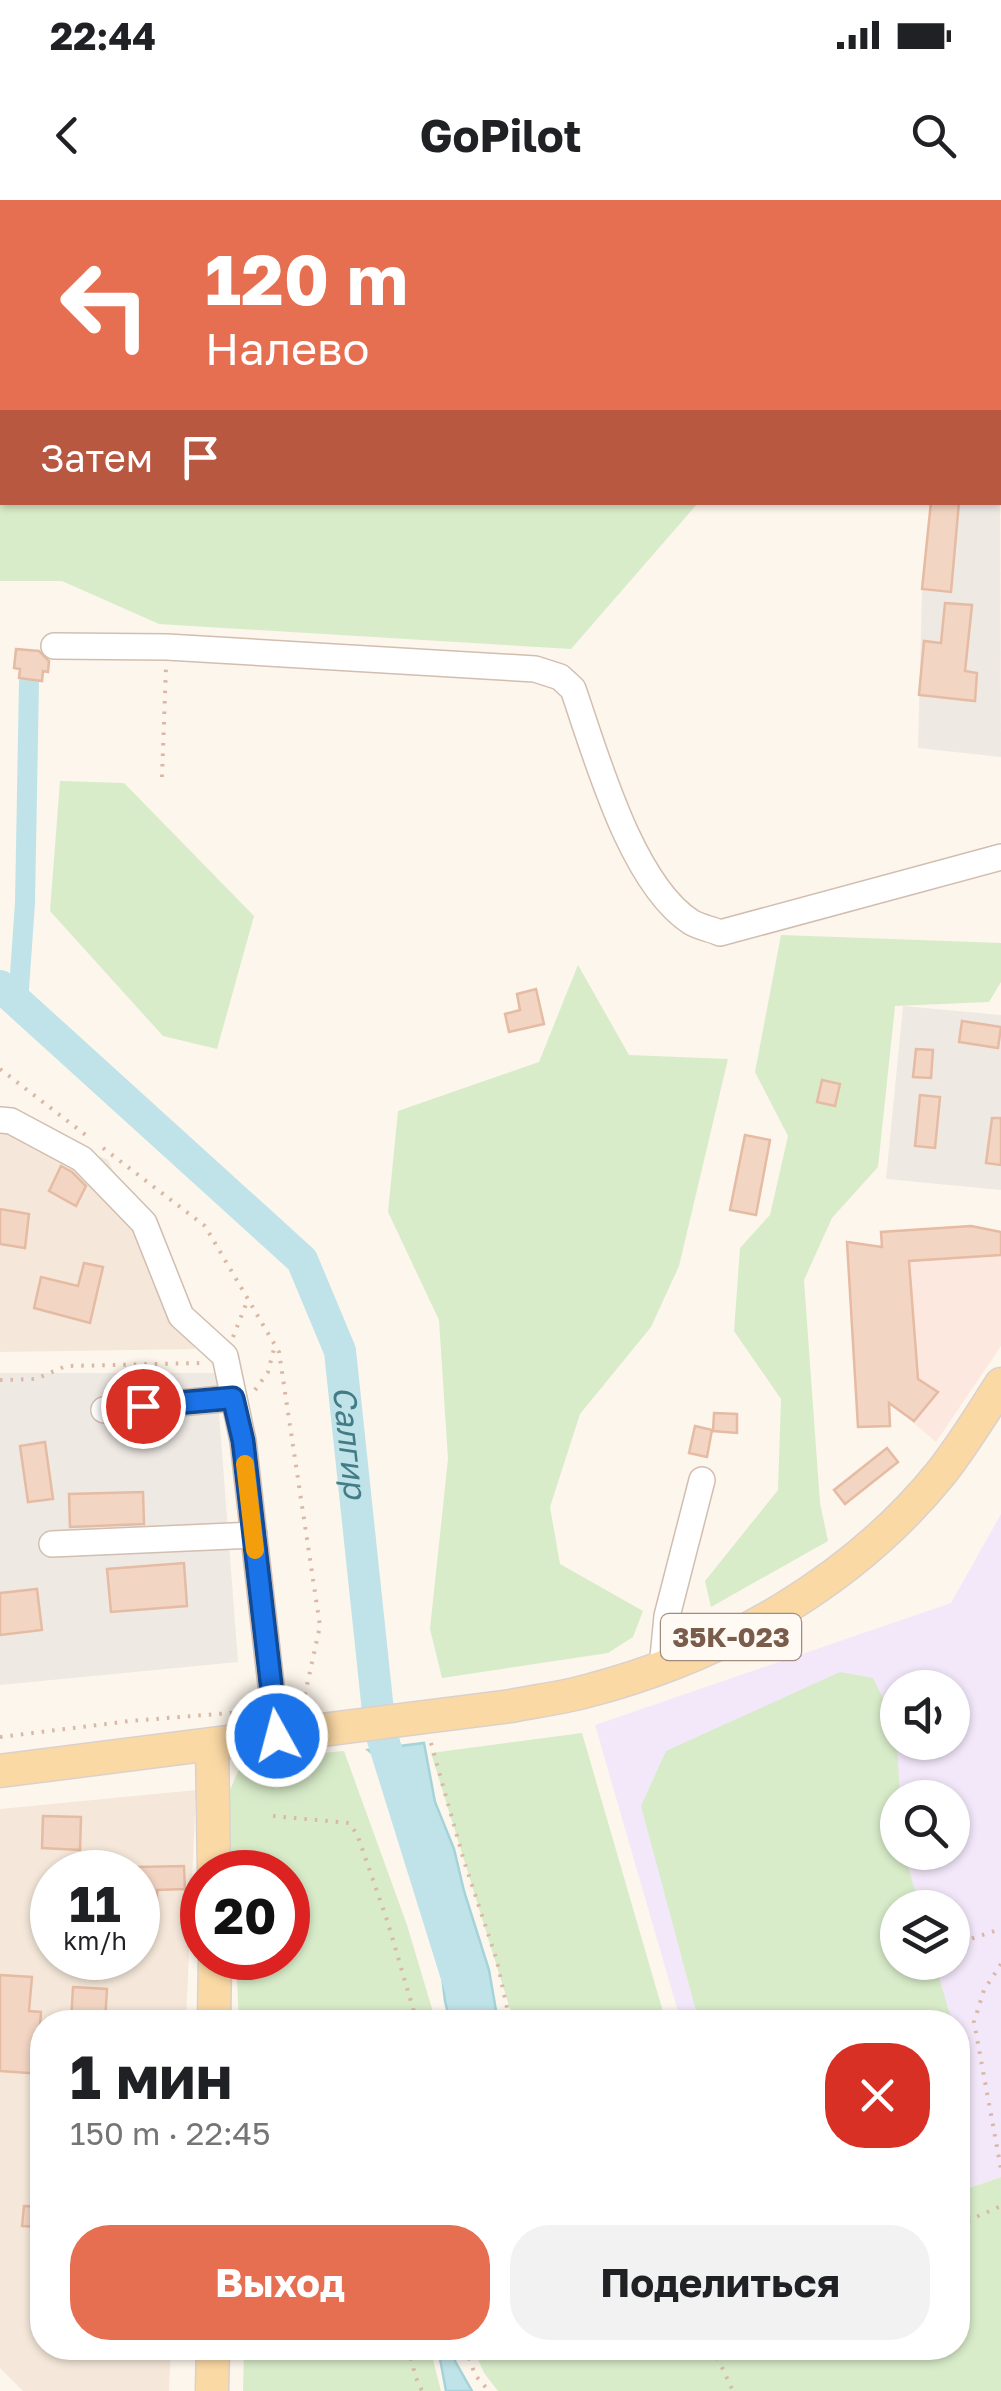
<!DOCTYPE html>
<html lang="ru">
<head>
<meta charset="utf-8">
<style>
	body { margin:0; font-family:"Golos Text",sans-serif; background:#f2f2f2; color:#202124; height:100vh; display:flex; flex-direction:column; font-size:38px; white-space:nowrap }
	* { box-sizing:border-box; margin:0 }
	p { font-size:32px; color:#757577 }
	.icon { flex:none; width:55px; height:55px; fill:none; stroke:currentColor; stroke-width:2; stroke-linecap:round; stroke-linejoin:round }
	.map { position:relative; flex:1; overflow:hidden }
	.drawer { position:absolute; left:30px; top:1810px; width:940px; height:350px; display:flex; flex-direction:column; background:#fff; border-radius:40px; box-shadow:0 2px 8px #0004 }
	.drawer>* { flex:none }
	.top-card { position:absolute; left:0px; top:0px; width:1002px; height:305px; box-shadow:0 2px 8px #0004; background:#e76f51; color:#fff; overflow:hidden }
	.controls { position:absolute; left:880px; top:1470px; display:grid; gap:20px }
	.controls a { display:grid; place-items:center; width:90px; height:90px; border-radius:50%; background:#fff; box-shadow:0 2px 8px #0004; font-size:50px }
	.speed { position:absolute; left:30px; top:1650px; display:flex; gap:20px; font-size:50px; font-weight:700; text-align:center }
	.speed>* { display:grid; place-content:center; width:130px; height:130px; border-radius:50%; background:#fff; box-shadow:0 2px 8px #0004; line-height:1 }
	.speed small { font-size:25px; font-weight:400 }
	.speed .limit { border:15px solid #d22; background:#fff; color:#111 }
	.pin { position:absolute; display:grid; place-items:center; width:85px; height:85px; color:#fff; margin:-42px; border:5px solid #fff; border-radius:50%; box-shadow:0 2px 10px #0007 }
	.me { position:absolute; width:110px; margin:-55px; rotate:353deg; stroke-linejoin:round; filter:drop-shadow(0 0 8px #0008) }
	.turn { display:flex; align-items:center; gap:35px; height:210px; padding:0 40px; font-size:45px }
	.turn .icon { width:130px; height:130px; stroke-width:2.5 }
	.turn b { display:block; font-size:70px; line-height:85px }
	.then { display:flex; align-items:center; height:95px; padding:0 40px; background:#0003; gap:20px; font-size:38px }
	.round { display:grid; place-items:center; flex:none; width:105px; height:105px; border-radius:40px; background:#f2f2f2 }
	.headline { display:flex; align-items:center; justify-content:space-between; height:170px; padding:0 40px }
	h1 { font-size:60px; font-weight:700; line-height:75px }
	.primary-button { display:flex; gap:20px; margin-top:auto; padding:20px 40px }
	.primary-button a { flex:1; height:115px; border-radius:40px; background:#e76f51; color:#fff; font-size:40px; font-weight:700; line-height:115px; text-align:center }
	.primary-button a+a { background:#f2f2f2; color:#202124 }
	.status { display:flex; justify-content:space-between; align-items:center; height:70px; padding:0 50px; background:#fff; direction:ltr }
	.status svg { height:28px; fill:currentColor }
	header { display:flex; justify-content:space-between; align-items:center; height:130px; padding:0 40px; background:#fff; font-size:45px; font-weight:700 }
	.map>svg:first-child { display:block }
	.residential { fill:#f5e8da; fill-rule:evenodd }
	.commercial { fill:#fde8e0 }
	.industrial { fill:#efe9e4 }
	.education { fill:#f3e8fa; fill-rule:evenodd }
	.green { fill:#d8ecc9 }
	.water { fill:#bfe3e8; stroke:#a5d3da; stroke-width:2.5 }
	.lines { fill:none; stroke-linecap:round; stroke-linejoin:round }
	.canal { stroke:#bfe3e8; stroke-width:20 }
	.river { stroke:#bfe3e8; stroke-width:32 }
	.building { fill:#f3d5c3; stroke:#e6bba3; stroke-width:2.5 }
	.minor-casing { stroke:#d1beb0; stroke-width:28 }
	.major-casing { stroke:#dad1cd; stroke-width:35 }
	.path { stroke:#d9b8a5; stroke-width:4; stroke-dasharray:2.5 8; stroke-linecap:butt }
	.minor { stroke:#fff; stroke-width:25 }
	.major { stroke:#fbd9a5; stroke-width:32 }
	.route-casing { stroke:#114b97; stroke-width:25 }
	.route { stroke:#1a73e8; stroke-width:18 }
	.slow { stroke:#f59e0b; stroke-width:18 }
	.labels { text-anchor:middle; stroke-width:8; stroke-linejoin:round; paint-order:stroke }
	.shield { fill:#fffaf3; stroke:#a28b7f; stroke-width:2.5 }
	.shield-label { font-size:28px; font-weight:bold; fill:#7a5c4d }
	.water-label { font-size:32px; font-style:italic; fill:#437c86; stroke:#fffaf3 }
</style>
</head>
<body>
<div class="status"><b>22:44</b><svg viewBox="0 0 49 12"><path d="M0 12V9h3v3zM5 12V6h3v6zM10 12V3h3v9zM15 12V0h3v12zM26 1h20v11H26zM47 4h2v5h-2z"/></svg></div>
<header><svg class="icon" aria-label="back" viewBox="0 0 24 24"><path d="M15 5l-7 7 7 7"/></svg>GoPilot<svg class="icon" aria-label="search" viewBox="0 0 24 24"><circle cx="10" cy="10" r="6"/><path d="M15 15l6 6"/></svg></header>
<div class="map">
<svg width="1001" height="2191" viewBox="0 0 1001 2191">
	<rect width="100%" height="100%" fill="#fdf6ec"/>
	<!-- residential -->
	<g class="residential">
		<polygon points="0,916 108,960 195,1149 0,1152"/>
		<path d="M196 1590 186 1822H42V2148H171L169 2191H23L0 2168V1609ZM52 1672H138V1758H52Z"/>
	</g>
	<!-- commercial -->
	<polygon class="commercial" points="971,1026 1001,1032 1001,1146 936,1242 890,1203 881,1032"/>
	<!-- industrial -->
	<g class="industrial">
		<polygon points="1000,251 1001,557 918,548 922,389 931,303 1000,302"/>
		<polygon points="903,806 1001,815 1001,990 886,979"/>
		<polygon points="0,1173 216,1173 238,1462 0,1485"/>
	</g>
	<!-- education -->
	<path class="education" d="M1001 1314V1977L958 1992V1822H681L595 1525 951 1403ZM898 1488H952V1542H898ZM898 1598H952V1652H898ZM898 1708H952V1762H898Z"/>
	<!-- green -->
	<g class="green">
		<polygon points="0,159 2,159 2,302 698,303 571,449 159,424 62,381 0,381"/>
		<polygon points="60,581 124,583 254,716 217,849 163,836 50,711"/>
		<polygon points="781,735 1001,743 1001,782 989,802 895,806 878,967 832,1018 804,1080 820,1303 828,1341 711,1407 705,1381 778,1290 781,1199 734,1131 740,1048 770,1015 788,936 755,872"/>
		<polygon points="578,765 629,855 728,859 679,1066 651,1127 580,1214 550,1307 560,1364 643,1411 633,1437 608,1453 442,1478 430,1429 448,1259 439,1120 388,1012 398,911 539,862"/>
		<polygon points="840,1472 873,1478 896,1525 900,1597 898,1598 898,1652 904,1653 920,1707 898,1708 898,1762 935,1763 952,1822 699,1822 641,1606 666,1551"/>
		<polygon points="582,1533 666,1822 514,1822 431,1553"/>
		<polygon points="344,1551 407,1725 436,1822 239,1822 236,1758 288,1758 288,1672 232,1672 229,1592 243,1560"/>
		<path d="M958 1841C967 1875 978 1901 958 1933Z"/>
		<polygon points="1001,1977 1001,2191 498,2191 484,2173 473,2148 958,2148 958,1992"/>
		<polygon points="244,2148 430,2148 441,2191 243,2191"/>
	</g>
	<!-- water -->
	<g class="water">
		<polygon points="0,0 1001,0 1001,60 1000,2 2,2 2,83 0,83"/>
		<polygon points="424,1543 435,1602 454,1649 464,1691 489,1770 498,1822 450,1822 445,1801 426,1636 395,1573 368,1550"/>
		<polygon points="438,2148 455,2148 455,2161 472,2191 446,2191"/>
	</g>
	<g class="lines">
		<!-- canal -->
		<polyline class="canal" points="18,803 25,703 29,482"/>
		<!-- river -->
		<path class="river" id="s1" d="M0 786 302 1060 340 1151 380 1530 471 1822"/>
	</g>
	<!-- building -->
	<g class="building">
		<polygon points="931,302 959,302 951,392 922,389"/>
		<polygon points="945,403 972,405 965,471 977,473 975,501 919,495 924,441 941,443"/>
		<polygon points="16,449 39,451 49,461 48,472 43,471 42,481 19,478 20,469 14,468"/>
		<polygon points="536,789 544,824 509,832 505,814 520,810 517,794"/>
		<polygon points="962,821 1001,827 998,848 959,842"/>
		<polygon points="916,849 933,850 931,878 913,877"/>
		<polygon points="822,880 840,884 835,906 817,902"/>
		<polygon points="920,895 940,897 935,948 915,946"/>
		<polygon points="992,918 1001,918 1001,965 986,963"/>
		<polygon points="745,935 770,940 756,1015 730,1010"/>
		<polygon points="61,966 72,972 86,986 76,1006 49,991"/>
		<polygon points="0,1009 29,1014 25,1048 0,1044"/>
		<polygon points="971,1026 1001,1032 1001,1055 909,1061 918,1179 938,1192 914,1221 889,1203 890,1226 858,1227 847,1042 882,1047 881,1032"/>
		<polygon points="84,1063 103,1067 90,1123 34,1108 41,1077 78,1086"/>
		<polygon points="714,1213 737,1214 737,1233 713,1231"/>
		<polygon points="695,1226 712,1230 707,1257 689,1253"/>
		<polygon points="45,1242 53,1299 28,1302 20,1246"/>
		<polygon points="887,1248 898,1262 845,1304 834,1290"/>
		<polygon points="143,1292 144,1324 70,1327 69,1294"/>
		<polygon points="184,1363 187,1406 111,1412 107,1369"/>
		<polygon points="37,1389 42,1430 0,1435 0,1393"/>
		<polygon points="43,1616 81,1617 80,1650 42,1648"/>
		<polygon points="184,1666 185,1689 157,1690 157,1717 138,1717 138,1667"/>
		<polygon points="0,1775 32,1777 29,1811 41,1812 38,1854 42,1854 42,1874 0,1871"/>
		<polygon points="73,1787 107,1789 105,1822 71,1822"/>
		<polygon points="24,2006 42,2007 42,2027 22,2026"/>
	</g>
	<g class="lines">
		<!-- minor casing -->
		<g class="minor-casing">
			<g id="minor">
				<polyline points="0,138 2,138"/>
				<polyline points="1000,167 1001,167"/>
				<path d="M54 446 167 447 535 469 560 477 573 489C596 555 631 683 691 722 699 727 711 729 720 733L1001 657"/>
				<polyline points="0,920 11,921 82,959 144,1023 181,1116 225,1156 243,1241 277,1537"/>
				<polyline points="104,1210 233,1198"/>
				<polyline points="52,1344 254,1335"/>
				<polyline points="662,1468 667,1416 702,1280"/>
			</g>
		</g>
		<!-- major casing -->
		<g class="major-casing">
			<g id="major">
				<polyline points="212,1545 214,1672"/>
				<path d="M0 1571 511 1506C536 1501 562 1498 587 1491 722 1456 852 1383 941 1273 963 1245 982 1214 1001 1184"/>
				<polyline points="214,1822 215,1758"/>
				<polyline points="212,2191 213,2148"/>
			</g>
		</g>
		<!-- path -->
		<g class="path">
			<polyline points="162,577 166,467"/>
			<polyline points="0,869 87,936"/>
			<polyline points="103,948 205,1026 279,1152 320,1426 303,1503 294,1506"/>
			<polyline points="233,1137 248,1099"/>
			<polyline points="0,1180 36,1179 66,1166 203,1163"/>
			<polyline points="255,1190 268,1172 275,1145"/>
			<polyline points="0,1537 130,1521 255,1511"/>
			<polyline points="431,1543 464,1661 497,1761 510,1822"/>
			<polyline points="273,1616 349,1623 357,1634 387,1720 417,1822"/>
			<polyline points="952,1745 1001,1729"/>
			<polyline points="1001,1764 984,1790 974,1822 1001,1969"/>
			<polyline points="958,2025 1001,2006"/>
			<polyline points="408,2148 416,2178 422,2191"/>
			<polyline points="466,2148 475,2175 489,2191"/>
			<polyline points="713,2148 733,2191"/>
		</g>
		<!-- minor -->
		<use href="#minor" class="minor"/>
		<!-- major -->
		<use href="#major" class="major"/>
	</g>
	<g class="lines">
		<!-- route casing -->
		<g class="route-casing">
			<polyline id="route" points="143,1206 233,1198 243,1241 277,1536"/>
		</g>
		<!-- route -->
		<use href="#route" class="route"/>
		<!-- slow -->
		<polyline class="slow" points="245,1264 255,1350"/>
	</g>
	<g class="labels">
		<!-- shield labels -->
		<rect class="shield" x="661" y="1414" width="140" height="46" rx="8"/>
		<g class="shield-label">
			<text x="731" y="1447">35К-023</text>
		</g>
		<!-- water labels -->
		<g class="water-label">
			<text dy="11" stroke="none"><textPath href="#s1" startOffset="598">Салгир</textPath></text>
		</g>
	</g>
</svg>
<div class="controls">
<a><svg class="icon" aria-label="sound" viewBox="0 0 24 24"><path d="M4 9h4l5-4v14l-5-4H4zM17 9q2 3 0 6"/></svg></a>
<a><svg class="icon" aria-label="search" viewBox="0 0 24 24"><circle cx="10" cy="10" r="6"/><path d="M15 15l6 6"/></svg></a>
<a><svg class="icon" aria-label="layers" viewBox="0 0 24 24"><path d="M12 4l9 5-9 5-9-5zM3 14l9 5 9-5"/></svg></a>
</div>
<div class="speed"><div>11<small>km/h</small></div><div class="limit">20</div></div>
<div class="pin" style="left:143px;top:1206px;background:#d93025"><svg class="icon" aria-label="arrive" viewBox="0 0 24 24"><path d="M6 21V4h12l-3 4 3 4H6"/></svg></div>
<svg class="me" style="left:277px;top:1536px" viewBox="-20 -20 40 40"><circle r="17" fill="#1a73e8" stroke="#fff" stroke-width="3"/><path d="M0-11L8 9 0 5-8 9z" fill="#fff"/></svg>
<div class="top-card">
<div class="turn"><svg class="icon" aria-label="left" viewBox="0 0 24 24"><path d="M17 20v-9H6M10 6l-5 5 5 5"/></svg><div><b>120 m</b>Налево</div></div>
<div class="then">Затем<svg class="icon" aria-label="arrive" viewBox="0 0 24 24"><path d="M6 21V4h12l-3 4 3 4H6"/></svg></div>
</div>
<section class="drawer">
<div class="headline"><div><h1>1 мин</h1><p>150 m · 22:45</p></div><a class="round" style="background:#d93025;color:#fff"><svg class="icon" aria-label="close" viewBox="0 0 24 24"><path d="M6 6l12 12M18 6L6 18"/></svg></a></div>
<div class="primary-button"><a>Выход</a><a>Поделиться</a></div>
</section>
</div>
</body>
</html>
